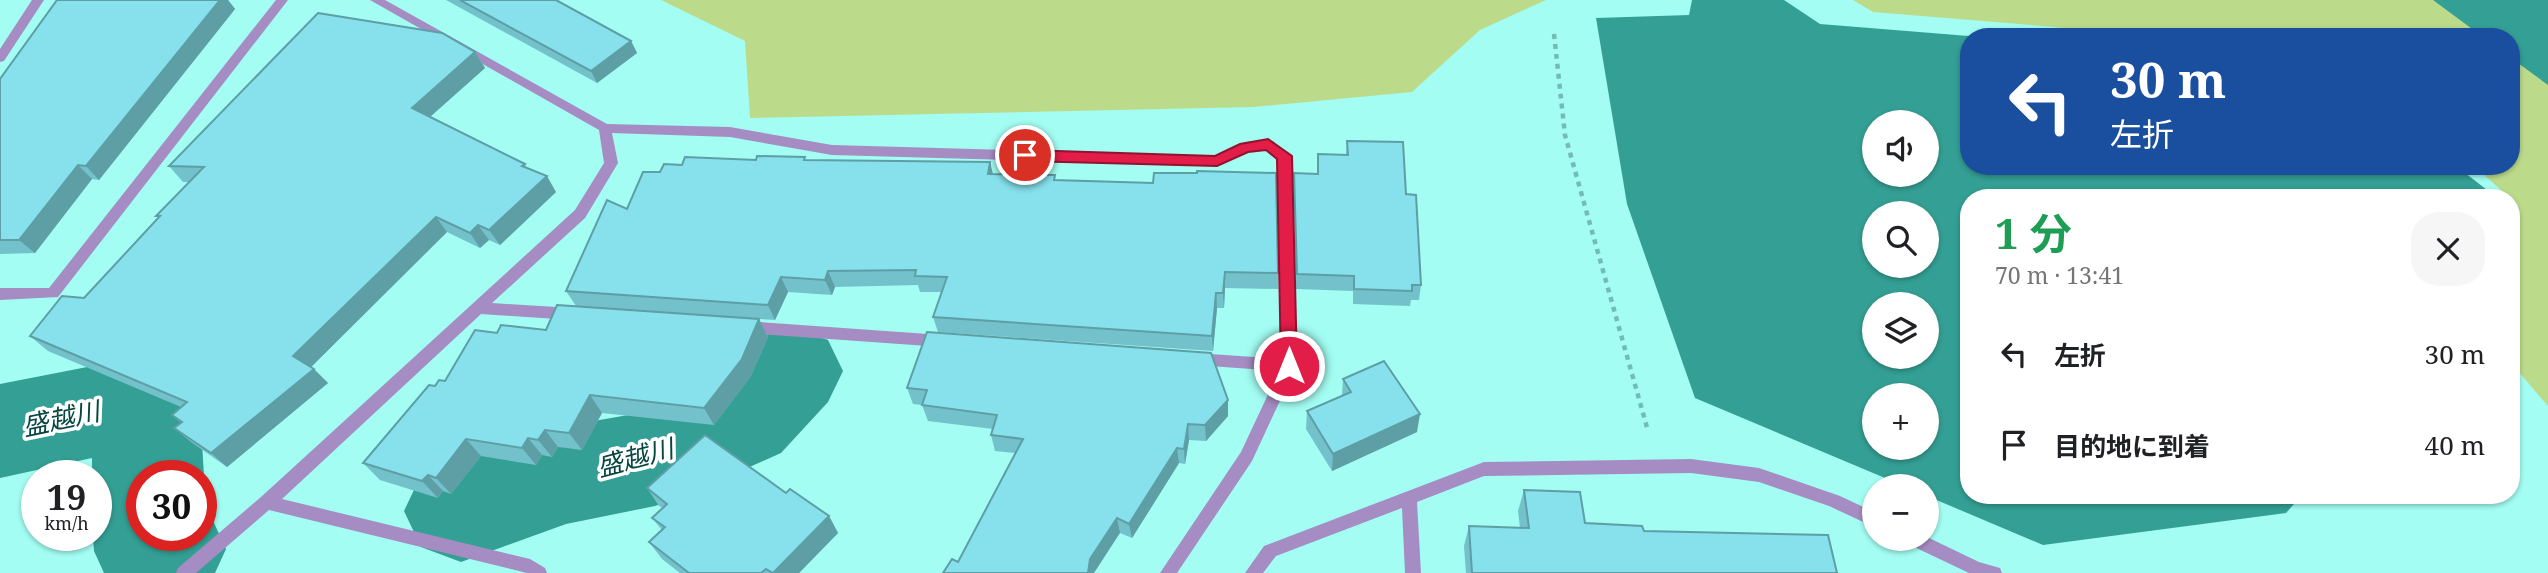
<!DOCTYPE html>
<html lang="ja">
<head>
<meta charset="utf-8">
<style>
	body { margin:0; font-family:"Noto Serif","Noto Sans JP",serif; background:#f6f6f6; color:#202124; height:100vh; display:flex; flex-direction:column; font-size:26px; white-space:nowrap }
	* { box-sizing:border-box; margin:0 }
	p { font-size:23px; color:#757577 }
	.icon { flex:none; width:38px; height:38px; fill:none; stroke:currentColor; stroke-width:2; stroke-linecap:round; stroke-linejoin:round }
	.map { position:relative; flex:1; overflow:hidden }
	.panel { position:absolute; left:1960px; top:189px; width:560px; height:315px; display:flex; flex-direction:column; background:#fff; border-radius:28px; box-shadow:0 2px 5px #0004 }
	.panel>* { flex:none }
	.banner { position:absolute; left:1960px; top:28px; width:560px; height:147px; border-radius:28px; box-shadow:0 2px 5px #0004; background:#1a4fa0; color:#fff; overflow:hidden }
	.buttons { position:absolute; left:1862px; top:110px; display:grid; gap:14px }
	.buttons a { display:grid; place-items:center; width:77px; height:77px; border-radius:50%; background:#fff; box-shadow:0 2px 5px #0004; font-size:35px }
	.speed { position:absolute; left:21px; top:460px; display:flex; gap:14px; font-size:35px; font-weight:700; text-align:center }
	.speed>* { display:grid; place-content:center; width:91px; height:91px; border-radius:50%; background:#fff; box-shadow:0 2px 5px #0004; line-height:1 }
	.speed small { font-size:18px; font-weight:400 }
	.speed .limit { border:10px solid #d22; background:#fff; color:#111 }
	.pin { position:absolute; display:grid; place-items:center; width:60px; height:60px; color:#fff; margin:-30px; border:4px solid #fff; border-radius:50%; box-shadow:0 2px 7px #0007 }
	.me { position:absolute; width:77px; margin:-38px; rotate:0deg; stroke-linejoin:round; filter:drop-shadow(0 0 5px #0008) }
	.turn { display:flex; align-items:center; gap:24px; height:147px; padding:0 35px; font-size:32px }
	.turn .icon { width:91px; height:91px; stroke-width:2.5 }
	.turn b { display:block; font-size:49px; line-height:60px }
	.round { display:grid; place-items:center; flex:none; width:74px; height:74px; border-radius:28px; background:#f6f6f6 }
	.headline { display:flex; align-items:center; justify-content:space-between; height:119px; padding:0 35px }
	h1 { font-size:42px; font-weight:700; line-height:52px; color:#1e9e55 }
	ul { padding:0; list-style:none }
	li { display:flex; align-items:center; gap:21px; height:91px; padding:0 35px }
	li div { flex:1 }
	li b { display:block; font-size:26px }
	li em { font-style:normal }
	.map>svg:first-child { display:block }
	.green { fill:#bcdb8a }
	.water { fill:#349f94; fill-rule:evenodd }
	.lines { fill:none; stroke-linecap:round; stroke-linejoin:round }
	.river { fill:#349f94; fill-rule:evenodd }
	.path { stroke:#74bcb3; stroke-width:4.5; stroke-dasharray:5 5; stroke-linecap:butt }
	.street { fill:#a58cc2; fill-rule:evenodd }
	.wall { fill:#73c2cb }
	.shaded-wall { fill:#5e9ea5 }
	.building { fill:#86e1ec; stroke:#5e9ea5; stroke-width:2 }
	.route { fill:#e11d48; stroke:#92132f; stroke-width:2 }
	.labels { text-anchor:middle; stroke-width:7; stroke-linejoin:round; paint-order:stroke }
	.water-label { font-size:26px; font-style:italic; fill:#064741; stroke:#fff }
</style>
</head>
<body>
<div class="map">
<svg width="2548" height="573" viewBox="0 0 2548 573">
	<rect width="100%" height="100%" fill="#a3fdf2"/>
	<!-- green -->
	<g class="green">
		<polygon points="661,0 1546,0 1480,30 1412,92 1253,107 750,118 745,41"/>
		<polygon points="1853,0 2548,0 2548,406 2511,363 2511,216 2518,205 2474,166 2511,166 2511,37 2174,37 1873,12"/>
	</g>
	<!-- water -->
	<g class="water">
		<path d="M1692 0H1784L1820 24 1981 37H1969V166H2456L2491 193 2483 198H1969V495H2302L2286 513 2043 545 1927 496V486H1904L1695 398 1627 204 1596 18 1689 15ZM1874 122H1927V175H1874ZM1874 214H1927V266H1874ZM1874 304H1927V357H1874ZM1874 396H1927V448H1874Z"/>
		<polygon points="2433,0 2548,0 2548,85 2511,58 2511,37 2483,37"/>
	</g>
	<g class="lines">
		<!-- river -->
		<g class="river">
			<polygon points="790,327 828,340 843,371 828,402 781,453 694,492 655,506 566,524 461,562 421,547 404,511 421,475 566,426 645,412 703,387 752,340"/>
			<polygon points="118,361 139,364 177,378 201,425 204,476 201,482 201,476 142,476 142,536 201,536 201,509 209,512 226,549 215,573 104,573 94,551 93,536 96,536 96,529 106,507 96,485 96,476 92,476 92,458 0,478 0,384"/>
		</g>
		<!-- path -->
		<polyline class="path" points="1554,34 1565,135 1648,431"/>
		<!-- street -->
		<g class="street">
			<polygon points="32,0 44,0 4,61 0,62 0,49"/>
			<polygon points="276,0 288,0 58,297 0,300 0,288 49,288"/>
			<polygon points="370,0 385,0 607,124 730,127 832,145 1215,156 1245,142 1273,141 1290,156 1296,366 1252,461 1177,573 1160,573 1241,452 1279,371 1196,365 1191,363 1189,359 1191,355 1196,353 1282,359 1278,158 1266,149 1247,151 1217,166 832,155 730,137 612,133 618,163 585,218 492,303 572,308 577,310 579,314 577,318 572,320 481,314 282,499 530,559 545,568 547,573 527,573 269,510 196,573 176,573 178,568 261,497 575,210 604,163 599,130"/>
			<polygon points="746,321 942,335 947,337 949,341 947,345 942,347 746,333 741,331 739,327 741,323"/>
			<polygon points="1691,459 1759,468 1840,496 1874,512 1874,527 1829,506 1759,482 1691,473 1484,476 1417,502 1421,573 1405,573 1402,508 1276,556 1263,573 1245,573 1264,546 1484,462"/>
			<polygon points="1927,537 1979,562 2000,568 2002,573 1969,573 1908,544 1906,539"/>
		</g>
	</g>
	<!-- wall -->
	<g class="wall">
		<polygon points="57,0 228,0 235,9 99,180 92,179 35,253 0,254 0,79"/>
		<polygon points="446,0 556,0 631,41 637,53 597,83"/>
		<polygon points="475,52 485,68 430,117 525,164 527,168 556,192 500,245 489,240 480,248 447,232 311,367 328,383 227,467 191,442 174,428 181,423 172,415 181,407 48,351 30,336 84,298 159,218 156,216 189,182 183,182 169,166"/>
		<polygon points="1347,141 1406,194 1421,285 1419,300 1411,300 1410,306 1353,304 1353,291 1296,289 1294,173 1317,174 1318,154 1346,155"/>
		<polygon points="807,160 993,174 1055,181 1278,273 1278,289 1225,288 1224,308 1217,308 1213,351 938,332 933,317 942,292 920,292 918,285 835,287 832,295 788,292 775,320 759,319 768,337 751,376 714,425 602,413 582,450 558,447 552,457 542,455 536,465 481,456 451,494 443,491 438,498 380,480 363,463 435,386 445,381 497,333 546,330 576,306 566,291 627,209 660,172 682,165"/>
		<polygon points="1343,379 1417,432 1332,471 1306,429 1307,411 1342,396"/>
		<polygon points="907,388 1228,400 1228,416 1206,441 1189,440 1185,464 1179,463 1132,538 1120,533 958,562 1015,453 995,451 991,435 993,429 928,421 922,405 913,404"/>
		<polygon points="647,488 786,493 829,516 838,533 799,573 680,573 662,559 649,542 662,530 652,518 663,508 659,506"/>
		<polygon points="1524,490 1585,523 1644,531 1837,573 1466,573 1464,546 1469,526 1520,528 1518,511"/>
	</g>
	<!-- shaded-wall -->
	<g class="shaded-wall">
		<polygon points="220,0 228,0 235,9 99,180 86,166"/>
		<polygon points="631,41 637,53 597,83 591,71"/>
		<polygon points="475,52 485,68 423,123 412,108"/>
		<polygon points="990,162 994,178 988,174"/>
		<polygon points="78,165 92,179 35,253 19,240"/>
		<polygon points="547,176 556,192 500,245 489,230"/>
		<polygon points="436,217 447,232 307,371 293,356"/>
		<polygon points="478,225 489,240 480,248 470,233"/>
		<polygon points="828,271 835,287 832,295 825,280"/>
		<polygon points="1225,272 1225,288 1224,308 1223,293"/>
		<polygon points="781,277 788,292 775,320 768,305"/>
		<polygon points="1216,293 1217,308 1213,351 1212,336"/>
		<polygon points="759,319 768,337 751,376 714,425 704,408"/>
		<polygon points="314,369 328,383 227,467 211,453"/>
		<polygon points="590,395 602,413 582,450 569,433"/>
		<polygon points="1228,400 1228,416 1206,441 1205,425"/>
		<polygon points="1420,414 1417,432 1332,471 1333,454"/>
		<polygon points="1188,424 1189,440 1185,464 1184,449"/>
		<polygon points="545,430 558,447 552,457 538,440"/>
		<polygon points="528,438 542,455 536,465 522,448"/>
		<polygon points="466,439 481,456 451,494 436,478"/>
		<polygon points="1177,448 1179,463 1132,538 1129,524"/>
		<polygon points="428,475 443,491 438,498 422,481"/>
		<polygon points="829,516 838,533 799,573 773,573"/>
		<polygon points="1117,518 1120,533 1094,573 1088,573 1090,559"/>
	</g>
	<!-- building -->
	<g class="building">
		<polygon points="57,0 220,0 86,166 78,165 19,240 0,240 0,79"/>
		<polygon points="460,0 556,0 631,41 591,71"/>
		<polygon points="318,13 442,33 475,52 412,108 525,164 522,166 547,176 489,230 478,225 470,233 436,217 293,356 314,369 211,453 174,428 182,422 172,415 187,402 30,336 62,296 84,298 160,216 156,216 204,167 169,166"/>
		<polygon points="1347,141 1403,142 1406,194 1416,195 1421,285 1412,285 1412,291 1354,289 1354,276 1297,274 1294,173 1318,174 1318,154 1348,155"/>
		<polygon points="757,156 805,157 804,160 990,162 988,174 1055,175 1054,180 1153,183 1154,173 1197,173 1197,171 1276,173 1278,273 1225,272 1223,293 1216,293 1212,336 933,317 947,277 915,276 916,270 828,271 825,280 781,277 768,305 566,291 607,200 627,209 643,172 660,172 664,164 682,165 685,157 756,160"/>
		<polygon points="557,305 759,319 742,359 704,408 590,395 569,433 545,430 538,440 528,438 522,448 466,439 436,478 428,475 422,481 363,463 429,385 435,386 439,380 445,381 475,330 497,333 501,325 546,330"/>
		<polygon points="927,332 1211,353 1228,400 1205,425 1188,424 1184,449 1177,448 1129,524 1117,518 1090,559 1088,573 943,573 952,559 958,562 1023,439 991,435 997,415 922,405 927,390 907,388"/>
		<polygon points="1384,361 1420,414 1333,454 1307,411 1351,392 1343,379"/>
		<polygon points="705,435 786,493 790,489 829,516 773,573 766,569 761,573 689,573 649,542 665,527 652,518 667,504 647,488"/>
		<polygon points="1524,490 1580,492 1585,523 1642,526 1644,531 1828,535 1837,573 1472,573 1469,526 1529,528"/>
	</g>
	<!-- route -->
	<polygon class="route" points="1268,139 1292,156 1297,366 1295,371 1283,371 1281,366 1277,159 1266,150 1248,152 1217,166 1025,161 1017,155 1025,150 1215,156 1240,144"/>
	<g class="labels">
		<!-- water labels -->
		<g class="water-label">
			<text transform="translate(61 419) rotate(-12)" y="9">盛越川</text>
			<text transform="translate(635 458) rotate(-15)" y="9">盛越川</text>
		</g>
	</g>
</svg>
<div class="buttons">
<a><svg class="icon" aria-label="sound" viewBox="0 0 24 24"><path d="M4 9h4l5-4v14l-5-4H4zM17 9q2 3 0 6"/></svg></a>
<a><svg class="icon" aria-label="search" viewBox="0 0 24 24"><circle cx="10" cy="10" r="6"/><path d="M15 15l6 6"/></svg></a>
<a><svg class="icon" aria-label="layers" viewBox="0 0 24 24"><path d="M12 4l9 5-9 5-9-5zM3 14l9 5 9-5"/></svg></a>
<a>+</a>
<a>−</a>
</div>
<div class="speed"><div>19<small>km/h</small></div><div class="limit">30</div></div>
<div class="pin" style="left:1025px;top:155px;background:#d93025"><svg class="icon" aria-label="arrive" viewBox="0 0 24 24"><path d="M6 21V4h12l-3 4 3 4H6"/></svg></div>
<svg class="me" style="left:1289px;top:366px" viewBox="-20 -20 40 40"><circle r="17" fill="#e11d48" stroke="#fff" stroke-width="3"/><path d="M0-11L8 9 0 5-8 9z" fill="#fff"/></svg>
<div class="banner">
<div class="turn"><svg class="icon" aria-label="left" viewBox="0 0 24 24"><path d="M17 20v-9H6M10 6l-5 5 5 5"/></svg><div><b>30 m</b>左折</div></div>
</div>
<section class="panel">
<div class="headline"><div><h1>1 分</h1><p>70 m · 13:41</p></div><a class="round"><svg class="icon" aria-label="close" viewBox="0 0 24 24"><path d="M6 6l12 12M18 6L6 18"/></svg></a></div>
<ul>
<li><svg class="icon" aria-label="left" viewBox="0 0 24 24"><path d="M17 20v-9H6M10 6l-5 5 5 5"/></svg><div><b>左折</b></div><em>30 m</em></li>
<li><svg class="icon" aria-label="arrive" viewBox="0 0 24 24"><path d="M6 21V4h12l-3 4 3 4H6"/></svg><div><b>目的地に到着</b></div><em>40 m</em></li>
</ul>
</section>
</div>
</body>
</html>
